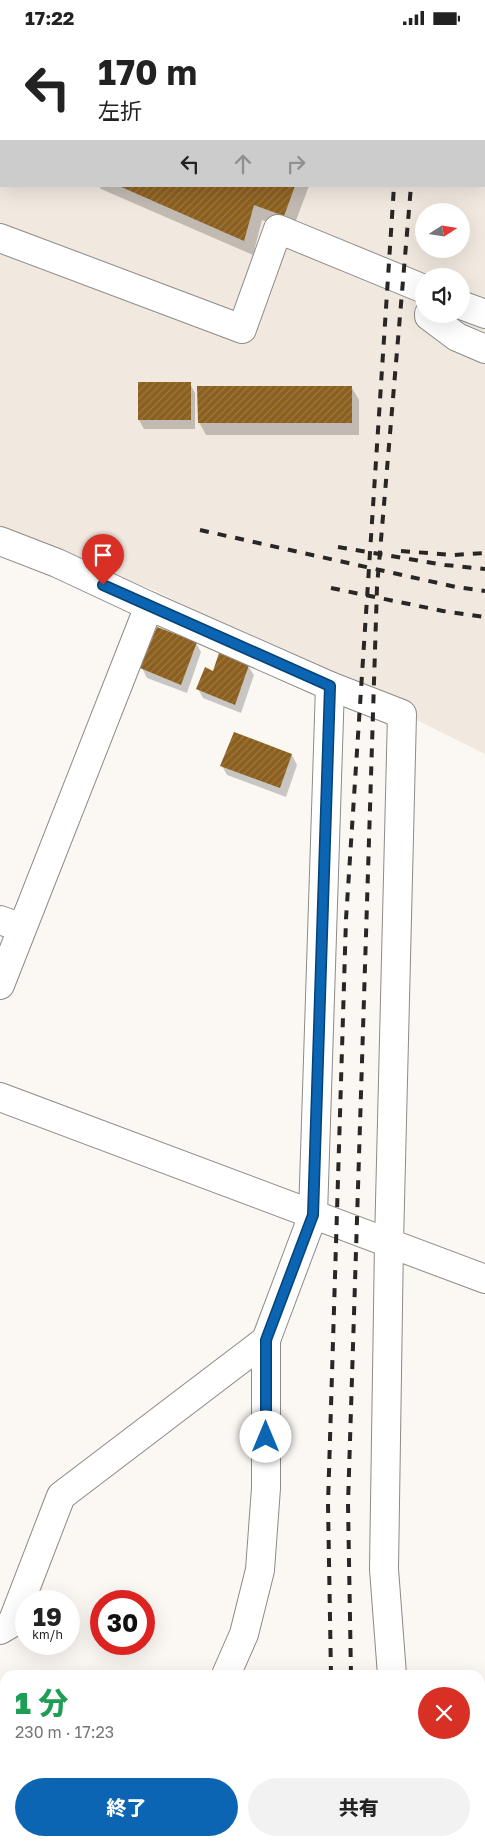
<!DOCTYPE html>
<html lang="ja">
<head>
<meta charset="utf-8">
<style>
	body { margin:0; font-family:"Golos Text","Noto Sans JP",sans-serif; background:#f2f2f2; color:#222; height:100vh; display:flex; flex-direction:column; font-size:19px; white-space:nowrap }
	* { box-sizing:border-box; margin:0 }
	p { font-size:16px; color:#767676 }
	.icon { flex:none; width:28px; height:28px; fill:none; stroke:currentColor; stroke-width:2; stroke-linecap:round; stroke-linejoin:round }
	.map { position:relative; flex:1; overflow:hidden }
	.drawer { position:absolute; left:0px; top:1635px; width:485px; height:176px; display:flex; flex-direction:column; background:#fff; border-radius:15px 15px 0 0; box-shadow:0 5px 20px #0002 }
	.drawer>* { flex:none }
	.guide { position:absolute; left:0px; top:0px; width:485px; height:152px; box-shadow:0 5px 20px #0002; background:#fff; color:#222; overflow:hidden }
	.needle { width:32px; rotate:78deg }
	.buttons { position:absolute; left:415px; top:168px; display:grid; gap:10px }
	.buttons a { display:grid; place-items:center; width:55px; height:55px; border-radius:50%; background:#fff; box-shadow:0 5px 20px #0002; font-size:25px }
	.speed { position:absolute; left:15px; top:1555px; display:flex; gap:10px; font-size:25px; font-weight:700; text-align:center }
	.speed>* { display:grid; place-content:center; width:65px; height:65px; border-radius:50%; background:#fff; box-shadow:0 5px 20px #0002; line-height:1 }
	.speed small { font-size:12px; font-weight:400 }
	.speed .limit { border:8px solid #d22; background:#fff; color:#111 }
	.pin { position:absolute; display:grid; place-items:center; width:42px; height:42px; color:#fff; margin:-51px -21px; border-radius:50% 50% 50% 0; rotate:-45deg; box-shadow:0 0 5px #0007 }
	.pin .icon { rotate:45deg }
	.me { position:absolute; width:55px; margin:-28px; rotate:0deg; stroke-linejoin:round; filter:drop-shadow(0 0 4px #0008) }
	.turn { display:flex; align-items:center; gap:18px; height:105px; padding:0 15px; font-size:22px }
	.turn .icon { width:65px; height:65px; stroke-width:2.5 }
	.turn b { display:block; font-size:35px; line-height:42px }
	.lanes { display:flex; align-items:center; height:48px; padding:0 15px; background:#0003; justify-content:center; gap:25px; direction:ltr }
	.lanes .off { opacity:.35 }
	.round { display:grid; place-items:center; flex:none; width:52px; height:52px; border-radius:26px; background:#f2f2f2 }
	.summary { display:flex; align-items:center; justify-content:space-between; height:85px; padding:0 15px }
	h1 { font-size:30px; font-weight:800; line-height:38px; color:#1e9e55 }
	.primary-button { display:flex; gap:10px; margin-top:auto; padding:10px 15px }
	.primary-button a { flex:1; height:58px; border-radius:30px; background:#0b65b2; color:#fff; font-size:20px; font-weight:800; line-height:58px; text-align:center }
	.primary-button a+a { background:#f2f2f2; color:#222 }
	.status { display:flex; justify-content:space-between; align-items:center; height:35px; padding:0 25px; background:#fff; direction:ltr }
	.status svg { height:14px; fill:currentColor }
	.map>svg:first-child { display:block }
	.built { fill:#f1e9e0; fill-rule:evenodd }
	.shadow { fill:#0003 }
	.building { fill:url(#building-hatch) }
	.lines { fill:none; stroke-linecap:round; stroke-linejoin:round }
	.minor-casing { stroke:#8d8a87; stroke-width:30 }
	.minor { stroke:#fff; stroke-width:28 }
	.rail { stroke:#292726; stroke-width:4; stroke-dasharray:9 9; stroke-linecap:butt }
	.route-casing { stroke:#074274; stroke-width:12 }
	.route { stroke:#0b65b2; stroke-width:9 }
</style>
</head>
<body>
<div class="status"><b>17:22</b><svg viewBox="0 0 49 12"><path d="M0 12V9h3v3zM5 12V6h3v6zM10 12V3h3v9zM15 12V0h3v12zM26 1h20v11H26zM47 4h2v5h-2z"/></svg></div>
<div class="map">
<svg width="485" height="1811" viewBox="0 0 485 1811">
	<defs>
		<pattern id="building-hatch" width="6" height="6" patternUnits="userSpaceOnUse" patternTransform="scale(1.25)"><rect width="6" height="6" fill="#8d5f1c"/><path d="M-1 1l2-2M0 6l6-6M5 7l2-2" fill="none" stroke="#99794a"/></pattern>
	</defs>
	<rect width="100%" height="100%" fill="#fbf8f4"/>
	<!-- built -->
	<path class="built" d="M0 0H485V719L156 556 0 497ZM1 1H484V151H1ZM424 176H461V214H424ZM424 241H461V279H424Z"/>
	<!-- shadow -->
	<g class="shadow">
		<polygon points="0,0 360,0 361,1 1,1 1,40"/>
		<polygon points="99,151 309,151 292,196 262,185 253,220 101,154"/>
		<polygon points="190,349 195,358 195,394 144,394 139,385"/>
		<polygon points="352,353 359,365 359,400 206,400 199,387"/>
		<polygon points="196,608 201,617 187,658 147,643 142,633"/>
		<polygon points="248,631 254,640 241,678 203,663 198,654 214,637"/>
		<polygon points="235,699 292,720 297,730 286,762 227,740 222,731"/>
	</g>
	<!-- building -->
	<g class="building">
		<polygon points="119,151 295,151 284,181 254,170 244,206"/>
		<rect x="138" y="347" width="53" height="38"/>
		<polygon points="197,351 352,351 352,388 198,388"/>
		<polygon points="157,592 197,607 181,650 140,633"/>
		<polygon points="219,618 249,630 235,670 196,654 205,632 213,636"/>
		<polygon points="234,697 292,719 280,753 220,731"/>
	</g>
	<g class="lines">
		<!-- minor casing -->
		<g class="minor-casing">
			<g id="minor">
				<polyline points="0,203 242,294 278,194 424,254"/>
				<polyline points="461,270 485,279"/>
				<polyline points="429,279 429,281 457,302 485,314"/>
				<polyline points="0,506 57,528 149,571"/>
				<polyline points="330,651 402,679 389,1208 384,1534 392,1640"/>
				<polyline points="0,885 22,893"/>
				<polyline points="0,950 149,571 330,651 313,1180 266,1305 266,1453 260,1535 244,1599 226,1640"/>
				<polyline points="0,1062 485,1244"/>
				<polyline points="0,1595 12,1588 61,1461 266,1305"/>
				<polyline points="415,1806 416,1811"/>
				<polyline points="138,1811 141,1806"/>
			</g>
		</g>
		<!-- minor -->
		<use href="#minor" class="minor"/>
		<!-- rail -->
		<g class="rail">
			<polyline points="404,1 404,0"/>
			<polyline points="424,1 424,0"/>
			<polyline points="200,495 456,552 485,556"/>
			<polyline points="338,512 445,530 485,534"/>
			<polyline points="401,516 453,520 485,518"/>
			<polyline points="331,553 443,576 485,582"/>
			<polyline points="331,1640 328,1469 346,884 394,151"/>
			<polyline points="351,1640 348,1469 377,552 411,151"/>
			<polyline points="333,1806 333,1811"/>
			<polyline points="353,1806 353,1811"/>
		</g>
	</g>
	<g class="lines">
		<!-- route casing -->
		<g class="route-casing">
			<polyline id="route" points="103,550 330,651 313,1180 266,1305 266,1402"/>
		</g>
		<!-- route -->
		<use href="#route" class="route"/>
	</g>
</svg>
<div class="buttons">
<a><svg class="needle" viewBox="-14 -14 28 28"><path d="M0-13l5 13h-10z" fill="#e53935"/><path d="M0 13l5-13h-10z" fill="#767676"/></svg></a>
<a><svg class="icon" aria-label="sound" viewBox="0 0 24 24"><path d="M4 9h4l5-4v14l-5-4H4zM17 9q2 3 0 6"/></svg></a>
</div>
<div class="speed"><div>19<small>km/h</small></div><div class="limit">30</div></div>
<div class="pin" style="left:103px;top:550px;background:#d93025"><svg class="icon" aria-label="arrive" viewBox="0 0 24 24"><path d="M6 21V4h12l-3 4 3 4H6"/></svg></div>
<svg class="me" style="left:266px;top:1402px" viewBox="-20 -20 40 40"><circle r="19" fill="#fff"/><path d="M0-13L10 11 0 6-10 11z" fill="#0b65b2"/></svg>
<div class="guide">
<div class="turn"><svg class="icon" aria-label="left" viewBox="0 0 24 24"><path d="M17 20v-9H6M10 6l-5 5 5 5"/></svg><div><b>170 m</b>左折</div></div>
<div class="lanes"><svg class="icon" aria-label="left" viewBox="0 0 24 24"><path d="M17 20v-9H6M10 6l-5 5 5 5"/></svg><svg class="icon off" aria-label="ahead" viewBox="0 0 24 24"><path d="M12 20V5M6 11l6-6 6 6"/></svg><svg class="icon off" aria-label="right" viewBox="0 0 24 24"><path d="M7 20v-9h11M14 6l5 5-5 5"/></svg></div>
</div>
<section class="drawer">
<div class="summary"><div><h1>1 分</h1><p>230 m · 17:23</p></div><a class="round" style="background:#d93025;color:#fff"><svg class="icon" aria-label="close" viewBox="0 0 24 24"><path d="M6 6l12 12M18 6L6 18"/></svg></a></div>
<div class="primary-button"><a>終了</a><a>共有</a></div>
</section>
</div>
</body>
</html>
